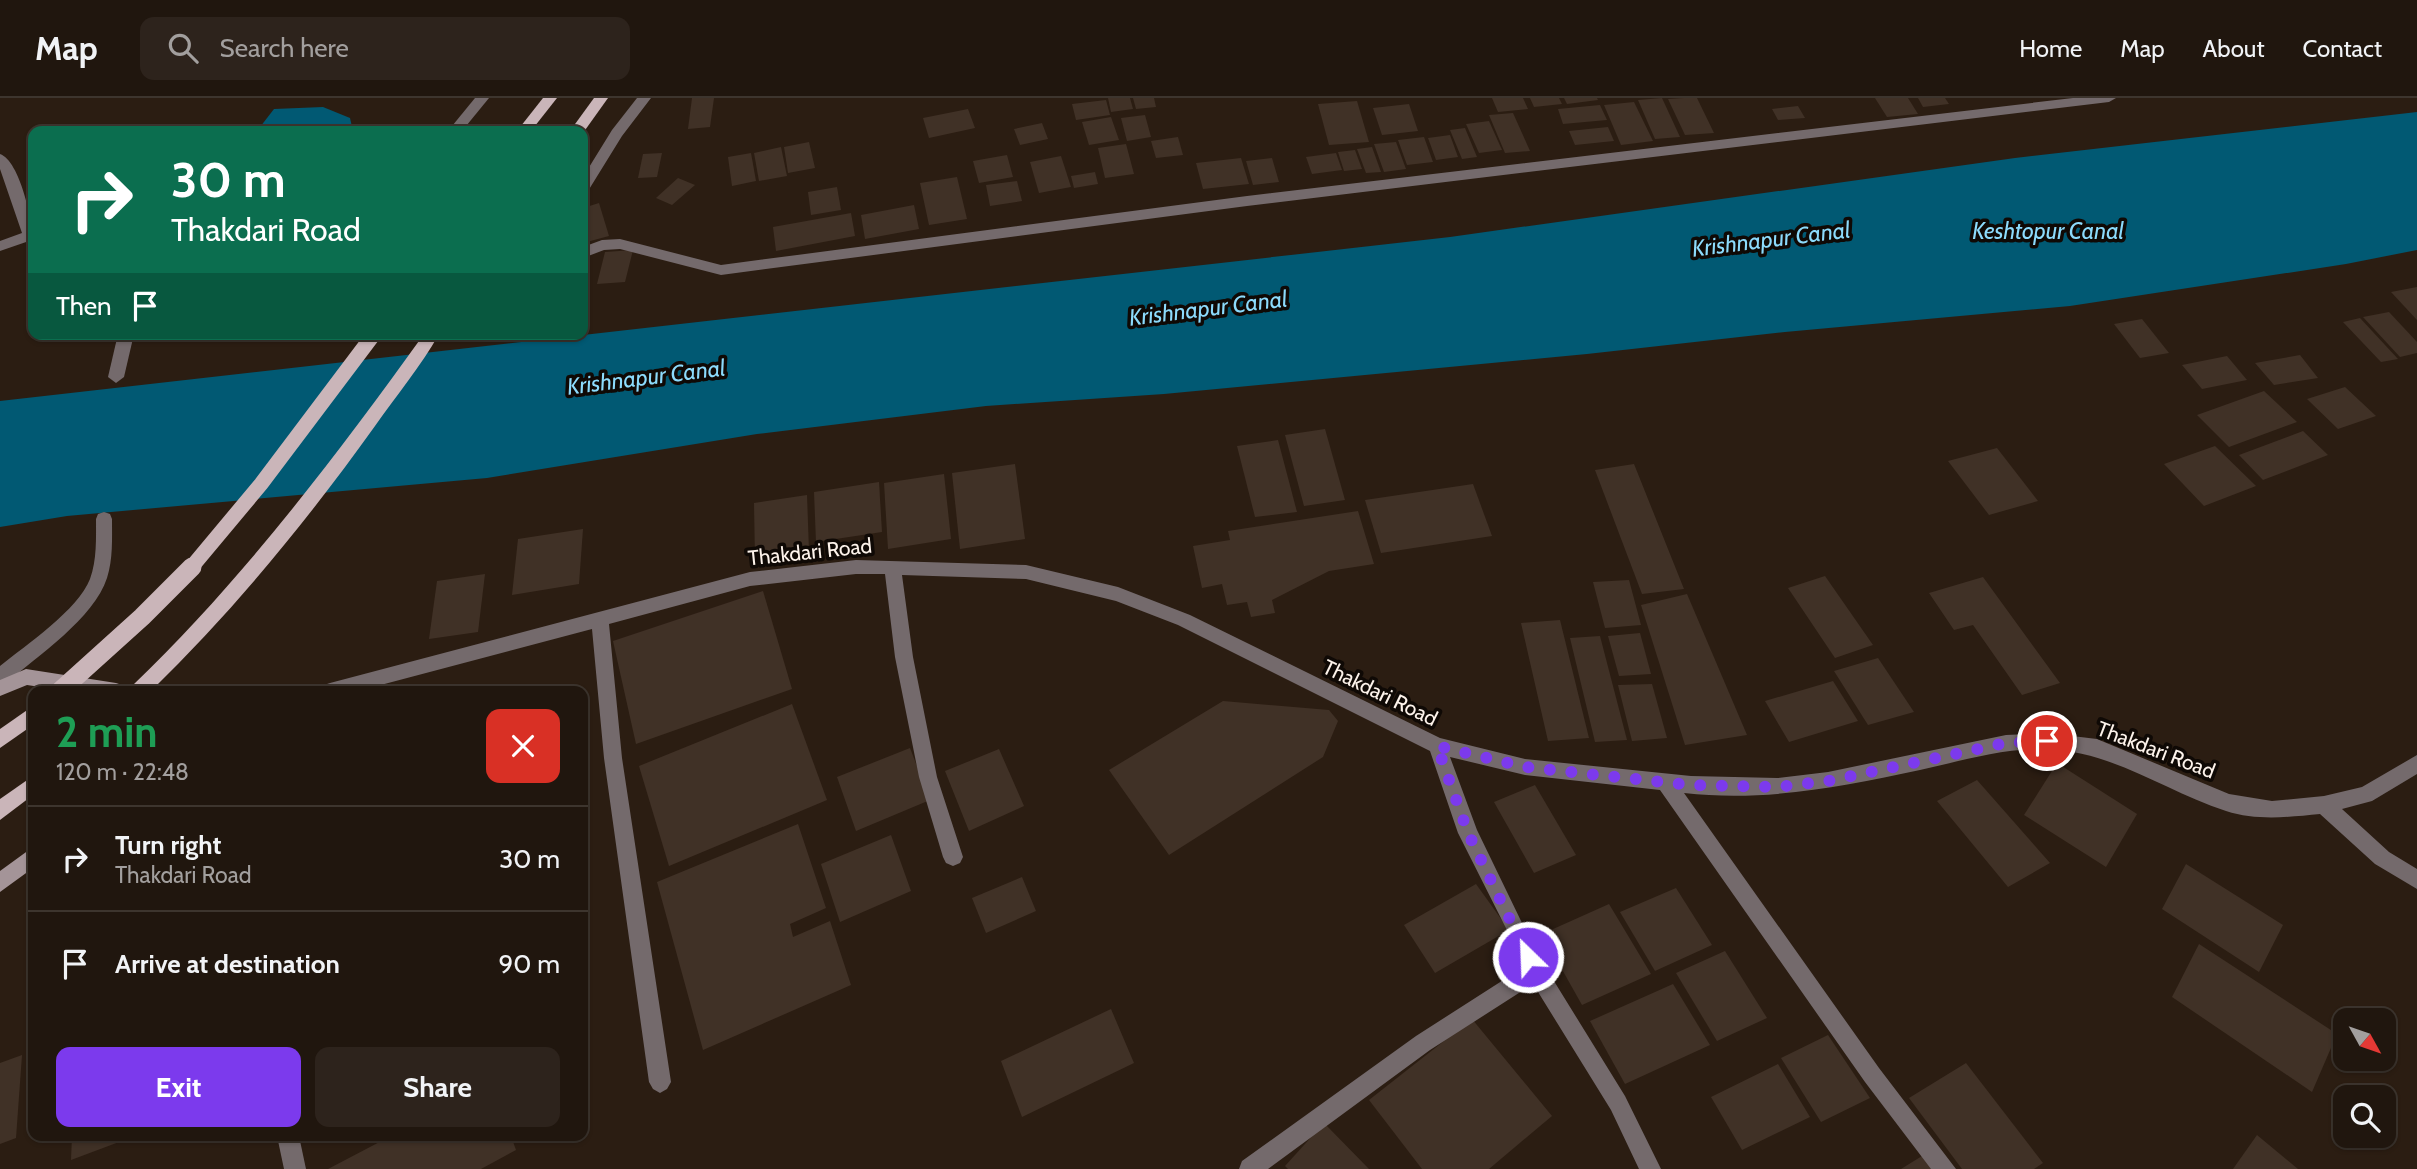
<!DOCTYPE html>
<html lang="en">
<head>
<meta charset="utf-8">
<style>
	body { margin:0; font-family:Cabin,sans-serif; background:#2d231c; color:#f1f3f6; height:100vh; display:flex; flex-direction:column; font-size:26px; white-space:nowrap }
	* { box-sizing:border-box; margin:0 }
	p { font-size:23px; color:#a29f9e }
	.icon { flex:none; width:38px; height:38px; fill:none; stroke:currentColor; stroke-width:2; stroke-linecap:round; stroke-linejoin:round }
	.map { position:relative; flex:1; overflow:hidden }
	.drawer { position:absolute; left:28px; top:588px; width:560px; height:455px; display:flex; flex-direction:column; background:#20160e; border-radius:14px; box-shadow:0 2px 5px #0004,0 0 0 2px #3d352e }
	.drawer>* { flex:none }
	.guide { position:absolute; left:28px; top:28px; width:560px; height:214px; border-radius:14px; box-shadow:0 2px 5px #0004,0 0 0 2px #3d352e; background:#0b6e4f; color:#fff; overflow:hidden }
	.needle { width:46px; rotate:130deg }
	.tools { position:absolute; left:2333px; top:910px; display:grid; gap:14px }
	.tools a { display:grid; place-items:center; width:63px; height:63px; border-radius:14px; background:#20160e; box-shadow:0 2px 5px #0004,0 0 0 2px #3d352e; font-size:35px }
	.pin { position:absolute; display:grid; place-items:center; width:60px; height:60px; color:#fff; margin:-30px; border:4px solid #fff; border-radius:50%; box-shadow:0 2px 7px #0007 }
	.me { position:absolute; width:77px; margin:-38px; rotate:336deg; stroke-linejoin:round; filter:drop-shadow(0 0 5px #0008) }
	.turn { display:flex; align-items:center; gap:24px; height:147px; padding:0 28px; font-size:32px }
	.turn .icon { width:91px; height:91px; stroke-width:2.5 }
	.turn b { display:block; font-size:49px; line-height:60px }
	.then { display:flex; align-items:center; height:66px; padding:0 28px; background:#0003; gap:14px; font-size:26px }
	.round { display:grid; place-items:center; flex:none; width:74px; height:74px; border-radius:14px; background:#2d231c }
	.overview { display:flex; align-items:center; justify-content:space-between; height:119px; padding:0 28px }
	h1 { font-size:42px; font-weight:800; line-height:52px; color:#1e9e55 }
	.primary-button { display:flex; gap:14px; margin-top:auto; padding:14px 28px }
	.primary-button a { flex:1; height:80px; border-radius:14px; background:#7c3aed; color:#fff; font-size:28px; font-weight:800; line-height:80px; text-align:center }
	.primary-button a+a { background:#2d231c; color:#f1f3f6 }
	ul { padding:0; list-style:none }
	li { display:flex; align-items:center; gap:21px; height:105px; padding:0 28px; border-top:2px solid #3d352e }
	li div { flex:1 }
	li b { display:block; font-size:26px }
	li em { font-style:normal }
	header { display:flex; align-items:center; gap:42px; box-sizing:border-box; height:98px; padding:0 35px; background:#20160e; border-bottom:2px solid #3d352e }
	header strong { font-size:33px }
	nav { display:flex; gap:38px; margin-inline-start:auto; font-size:24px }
	.search { width:490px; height:63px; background:#2d231c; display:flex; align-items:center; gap:18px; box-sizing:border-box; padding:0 24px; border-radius:14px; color:#a29f9e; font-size:26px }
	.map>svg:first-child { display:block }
	.water { fill:#015973 }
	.building { fill:#403126 }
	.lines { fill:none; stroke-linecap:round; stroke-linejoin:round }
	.street { fill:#746a6c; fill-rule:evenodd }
	.secondary { fill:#a49498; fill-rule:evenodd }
	.primary { fill:#cab5b9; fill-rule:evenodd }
	.primary-bridge-far1 { stroke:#cab5b9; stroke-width:15 }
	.primary-bridge { stroke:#cab5b9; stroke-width:19 }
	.route { stroke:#7c3aed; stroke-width:12; stroke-dasharray:0 21.6 }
	.labels { text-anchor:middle; stroke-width:7; stroke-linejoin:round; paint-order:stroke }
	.street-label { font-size:21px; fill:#fdf3eb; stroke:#0f0905 }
	.water-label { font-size:23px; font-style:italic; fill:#8cdbfc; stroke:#0f0905 }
</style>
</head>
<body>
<header>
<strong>Map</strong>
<div class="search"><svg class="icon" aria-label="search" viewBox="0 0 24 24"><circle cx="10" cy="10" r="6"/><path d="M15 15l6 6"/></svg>Search here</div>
<nav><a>Home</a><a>Map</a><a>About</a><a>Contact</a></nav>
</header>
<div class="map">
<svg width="2417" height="1071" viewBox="0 0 2417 1071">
	<rect width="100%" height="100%" fill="#2b1d12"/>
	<!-- water -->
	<g class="water">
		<polygon points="323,9 350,20 353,33 257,33 274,11"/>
		<polygon points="2417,14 2417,152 2346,166 2070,208 1785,234 1587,256 1164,296 986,308 757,336 487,380 67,418 0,429 0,303 1450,139 2015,60"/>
	</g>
	<!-- building -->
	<g class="building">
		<polygon points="692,0 714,0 710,29 688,31"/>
		<polygon points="1108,0 1130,0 1133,11 1111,14"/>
		<polygon points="1133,0 1154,0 1156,9 1136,11"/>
		<polygon points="1492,0 1523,0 1528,11 1498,14"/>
		<polygon points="1530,0 1559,0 1562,6 1534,9"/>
		<polygon points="1564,0 1597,0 1598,2 1567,6"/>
		<polygon points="1662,0 1680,39 1655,41 1638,2"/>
		<polygon points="1684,0 1697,0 1714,35 1685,37 1668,1"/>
		<polygon points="1875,0 1908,0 1918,16 1887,19"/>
		<polygon points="1918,0 1945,0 1949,6 1923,9"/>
		<polygon points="1106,2 1110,17 1076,22 1072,6"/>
		<polygon points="1357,3 1369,44 1329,47 1318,6"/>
		<polygon points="1634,4 1653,43 1621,47 1604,7"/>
		<polygon points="1409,6 1418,33 1382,37 1373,10"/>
		<polygon points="1600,7 1607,22 1563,26 1558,11"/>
		<polygon points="1798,8 1805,20 1778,22 1772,11"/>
		<polygon points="968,11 975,30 929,40 923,20"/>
		<polygon points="1513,15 1530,53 1505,55 1489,17"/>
		<polygon points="1145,17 1151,39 1127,43 1121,20"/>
		<polygon points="1111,19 1119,42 1089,47 1082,24"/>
		<polygon points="1489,23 1502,52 1479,55 1466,26"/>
		<polygon points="1042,25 1048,41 1020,47 1014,31"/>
		<polygon points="1608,29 1614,43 1575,47 1569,33"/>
		<polygon points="1465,30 1477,59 1462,61 1450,32"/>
		<polygon points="1450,37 1458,59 1436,62 1428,40"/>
		<polygon points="1178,39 1183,57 1156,60 1151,43"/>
		<polygon points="1424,39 1433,64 1407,67 1398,42"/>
		<polygon points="809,44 815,70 788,75 784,49"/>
		<polygon points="1396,44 1406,71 1384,74 1374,46"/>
		<polygon points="1126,46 1134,76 1105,80 1098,50"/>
		<polygon points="781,49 787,78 759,83 754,55"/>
		<polygon points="1372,49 1381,74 1366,75 1357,51"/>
		<polygon points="1355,52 1362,71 1344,73 1338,54"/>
		<polygon points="662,55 657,79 638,80 643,56"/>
		<polygon points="751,55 756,83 732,88 728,59"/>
		<polygon points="1336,55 1342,72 1312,76 1306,59"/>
		<polygon points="1007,57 1013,79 979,85 973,63"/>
		<polygon points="1061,58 1071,89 1039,95 1030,64"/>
		<polygon points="1241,60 1249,86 1203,91 1196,65"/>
		<polygon points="1272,60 1279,84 1253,87 1246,63"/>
		<polygon points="1095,74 1098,86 1074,90 1071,78"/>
		<polygon points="957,79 967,121 929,127 920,85"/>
		<polygon points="678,80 695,87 672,107 656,100"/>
		<polygon points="1017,83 1022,103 990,108 986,87"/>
		<polygon points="837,89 841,112 811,117 808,94"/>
		<polygon points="599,105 609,138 583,145 583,110"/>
		<polygon points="914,107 919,131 865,141 861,117"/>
		<polygon points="851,115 855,138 776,153 773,129"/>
		<polygon points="633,152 625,184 597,186 605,154"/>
		<polygon points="2417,189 2417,222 2391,194"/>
		<polygon points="2389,214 2417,244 2417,255 2400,259 2363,219"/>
		<polygon points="2360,220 2398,261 2381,264 2343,224"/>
		<polygon points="2142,221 2169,255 2140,260 2114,226"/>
		<polygon points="2300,257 2318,280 2274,287 2255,265"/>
		<polygon points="2227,258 2247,282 2202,291 2182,267"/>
		<polygon points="2345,289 2376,318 2338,331 2307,301"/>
		<polygon points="2264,293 2297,324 2229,349 2197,317"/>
		<polygon points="1325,331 1345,402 1304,408 1285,337"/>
		<polygon points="2303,333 2328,357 2263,382 2239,357"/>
		<polygon points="1278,342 1297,414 1255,419 1237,348"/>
		<polygon points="2215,348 2256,388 2204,408 2164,366"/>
		<polygon points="1997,350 2038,403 1989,417 1948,363"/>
		<polygon points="1015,366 1025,441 960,451 952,375"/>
		<polygon points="1634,366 1684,491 1642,496 1595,372"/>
		<polygon points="944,376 951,441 888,451 884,385"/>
		<polygon points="879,384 882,434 816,444 814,394"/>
		<polygon points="1473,386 1492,438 1381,455 1365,402"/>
		<polygon points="807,397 809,453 755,461 754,405"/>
		<polygon points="1358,413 1374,466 1329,473 1272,502 1275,515 1251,519 1247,504 1227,507 1222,486 1202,490 1193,448 1230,442 1228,433"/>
		<polygon points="583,431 579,486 512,497 518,441"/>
		<polygon points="485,476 478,534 429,541 437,483"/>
		<polygon points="1825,478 1873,547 1835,560 1788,490"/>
		<polygon points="1983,479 2060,585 2022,597 1973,527 1954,532 1929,495"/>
		<polygon points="1629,482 1641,527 1605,530 1593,484"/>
		<polygon points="763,493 792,591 636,646 613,543"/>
		<polygon points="1687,496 1747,637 1685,647 1641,507"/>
		<polygon points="1560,522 1589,640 1548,643 1521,525"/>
		<polygon points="1640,535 1651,576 1619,578 1608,538"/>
		<polygon points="1600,538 1627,642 1595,644 1570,540"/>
		<polygon points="1878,560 1914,614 1868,627 1834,573"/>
		<polygon points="1833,583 1858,623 1789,644 1765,603"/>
		<polygon points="1652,586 1667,640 1632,643 1618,587"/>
		<polygon points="1223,603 1329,612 1338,623 1323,659 1169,757 1109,672"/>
		<polygon points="792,606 827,702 669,768 639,668"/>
		<polygon points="910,650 930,702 856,733 837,679"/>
		<polygon points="999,651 1024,708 969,733 945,673"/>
		<polygon points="2057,665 2137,716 2106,769 2024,717"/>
		<polygon points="1977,682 2050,765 2008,789 1937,703"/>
		<polygon points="1535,687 1576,757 1534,775 1494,704"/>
		<polygon points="798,726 826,810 790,826 793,839 830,823 851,887 703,952 657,784"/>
		<polygon points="891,737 911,793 840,824 821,766"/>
		<polygon points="2186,766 2283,827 2259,874 2162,811"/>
		<polygon points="1022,779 1036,813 986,835 972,800"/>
		<polygon points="1476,786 1509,832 1435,875 1404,827"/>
		<polygon points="1676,790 1712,847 1655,873 1620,814"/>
		<polygon points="1609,806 1651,876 1582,907 1542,836"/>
		<polygon points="2199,846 2337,936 2312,994 2172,899"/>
		<polygon points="1725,853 1767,920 1717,943 1676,875"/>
		<polygon points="1673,886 1710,947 1625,986 1590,923"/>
		<polygon points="1111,911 1134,965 1022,1019 1001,963"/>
		<polygon points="1472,921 1552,1018 1489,1071 1422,1071 1369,1002"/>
		<polygon points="1828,937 1870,1000 1821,1024 1781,960"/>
		<polygon points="22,957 16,1040 0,1046 0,965"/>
		<polygon points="1966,965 2043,1065 2034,1071 1962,1071 1909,1000"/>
		<polygon points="1778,966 1810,1019 1742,1052 1711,999"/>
		<polygon points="1324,1025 1369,1071 1288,1071 1285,1068"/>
		<polygon points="2257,1037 2298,1071 2233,1071"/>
		<polygon points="72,1038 135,1038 71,1062"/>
		<polygon points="391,1038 511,1038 516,1052 481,1071 328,1071"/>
		<polygon points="1922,1058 1932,1071 1901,1071"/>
	</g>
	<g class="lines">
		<!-- street -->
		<g class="street">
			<polygon points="475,0 489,0 462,33 448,33"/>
			<polygon points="637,0 651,0 622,38 588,93 583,95 583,79 612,32"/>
			<polygon points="2073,0 2116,0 2109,4 1247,108 721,177 620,151 604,152 583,160 583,149 602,142 620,141 721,167 1247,98"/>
			<path d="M0 56C20 63 33 124 33 144L29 143 0 153V143L22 135 0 71Z"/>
			<polygon points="118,236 134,236 124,279 116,285 108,279"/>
			<path d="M104 414 110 416 112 421C112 441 113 461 107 480 94 520 38 558 6 585L0 587V568C26 547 78 512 90 481 97 462 96 440 96 421L98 416Z"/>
			<path d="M856 462 1026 467 1118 489 1190 517 1440 640 1525 661 1691 678 1777 680 1828 674 2006 637 2047 635 2097 641 2229 696 2272 703 2324 698 2362 689 2417 657V676L2372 703 2342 711 2389 754 2417 771V791L2375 766 2320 716C2289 719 2257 723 2226 713 2165 693 2112 653 2046 651 2003 650 1962 663 1920 672 1841 689 1765 704 1684 695L1879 970 1956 1071H1931L1865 984 1660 692 1525 677 1450 659 1477 732 1536 854 1625 998 1661 1071H1639L1611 1012 1530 881 1522 893 1430 952 1268 1071H1239L1242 1063 1416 938 1508 879 1516 868V850L1458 735 1430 653 1178 527 1116 503 1026 481 902 477 913 559 937 679 963 759 960 765 953 768 946 765 943 759 919 679 895 559 885 476H856L750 488 609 526 622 660 671 984 667 991 660 995 653 991 649 984 604 660 592 531 358 593H321L324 587 330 585 750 474Z"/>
			<polygon points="277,1038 299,1038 306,1071 284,1071"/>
		</g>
		<!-- secondary -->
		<g class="secondary">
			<polygon points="26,571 116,585 122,587 125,593 67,593 27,587 0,598 0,582"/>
			<polygon points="33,749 33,770 0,794 0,773"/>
		</g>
		<!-- primary -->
		<g class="primary">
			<polygon points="543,0 557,0 531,33 517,33"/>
			<polygon points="594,0 608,0 583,35 570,33"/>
			<path d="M424 236H439C421 268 396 298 375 328 307 423 234 512 151 593H130L133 587C243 481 334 361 424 236Z"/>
			<polygon points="33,608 33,627 0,650 0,631"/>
			<polygon points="33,678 33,697 0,722 0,701"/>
		</g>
		<!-- primary-bridge-far1 -->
		<polyline class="primary-bridge-far1" points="190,471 261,386 374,236"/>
		<!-- primary-bridge -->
		<polyline class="primary-bridge" points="60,593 142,519 192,469"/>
	</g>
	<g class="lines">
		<!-- route -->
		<polyline class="route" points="1528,859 1468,735 1437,648 1525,669 1690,687 1777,689 1828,683 2006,645 2047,643"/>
	</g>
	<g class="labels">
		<!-- street labels -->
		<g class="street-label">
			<text transform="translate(810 454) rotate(-6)" y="7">Thakdari Road</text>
			<text transform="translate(1380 595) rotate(26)" y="7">Thakdari Road</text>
			<text transform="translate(2156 652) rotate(21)" y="7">Thakdari Road</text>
		</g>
		<!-- water labels -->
		<g class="water-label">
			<text x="2048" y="141">Keshtopur Canal</text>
			<text transform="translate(1771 141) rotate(-7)" y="8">Krishnapur Canal</text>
			<text transform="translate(1208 210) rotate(-7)" y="8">Krishnapur Canal</text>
			<text transform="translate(646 279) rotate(-7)" y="8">Krishnapur Canal</text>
		</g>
	</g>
</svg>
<div class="tools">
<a><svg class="needle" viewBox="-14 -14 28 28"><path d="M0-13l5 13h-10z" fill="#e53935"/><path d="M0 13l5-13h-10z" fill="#a29f9e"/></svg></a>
<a><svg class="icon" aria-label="search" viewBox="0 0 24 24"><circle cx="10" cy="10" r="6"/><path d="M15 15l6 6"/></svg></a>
</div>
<div class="pin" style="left:2047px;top:643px;background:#d93025"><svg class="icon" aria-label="arrive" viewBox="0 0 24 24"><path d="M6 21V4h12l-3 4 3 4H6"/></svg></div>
<svg class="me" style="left:1528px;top:859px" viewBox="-20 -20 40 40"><circle r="17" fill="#7c3aed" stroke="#fff" stroke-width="3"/><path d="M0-11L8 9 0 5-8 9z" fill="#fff"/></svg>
<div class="guide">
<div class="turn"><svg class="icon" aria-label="right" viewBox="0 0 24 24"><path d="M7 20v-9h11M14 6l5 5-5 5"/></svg><div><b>30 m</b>Thakdari Road</div></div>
<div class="then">Then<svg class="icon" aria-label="arrive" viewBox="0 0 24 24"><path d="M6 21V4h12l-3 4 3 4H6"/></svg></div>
</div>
<section class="drawer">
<div class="overview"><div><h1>2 min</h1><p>120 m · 22:48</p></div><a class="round" style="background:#d93025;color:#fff"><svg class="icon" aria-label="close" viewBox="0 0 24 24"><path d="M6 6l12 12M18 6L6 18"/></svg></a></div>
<ul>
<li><svg class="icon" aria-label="right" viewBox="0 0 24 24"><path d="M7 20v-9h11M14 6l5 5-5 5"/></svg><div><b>Turn right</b><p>Thakdari Road</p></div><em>30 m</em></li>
<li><svg class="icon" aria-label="arrive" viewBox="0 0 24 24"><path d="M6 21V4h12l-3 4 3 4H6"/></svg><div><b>Arrive at destination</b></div><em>90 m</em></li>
</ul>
<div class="primary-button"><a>Exit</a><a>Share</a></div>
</section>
</div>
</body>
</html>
